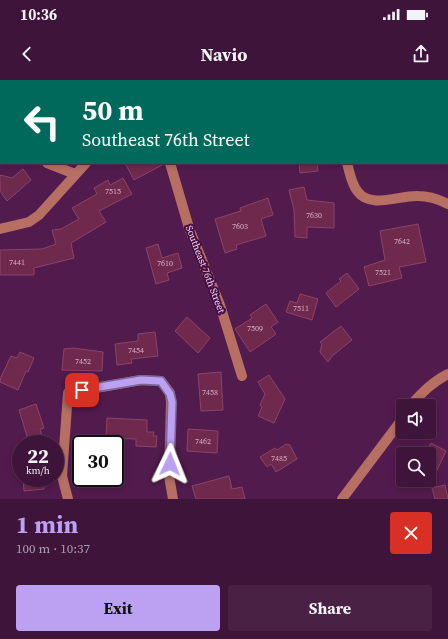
<!DOCTYPE html>
<html lang="en">
<head>
<meta charset="utf-8">
<style>
	body { margin:0; font-family:"Source Serif 4",serif; background:#492145; color:#f1f3f6; height:100vh; display:flex; flex-direction:column; font-size:15px; white-space:nowrap }
	* { box-sizing:border-box; margin:0 }
	p { font-size:13px; color:#ad9eaf }
	.icon { flex:none; width:22px; height:22px; fill:none; stroke:currentColor; stroke-width:2; stroke-linecap:round; stroke-linejoin:round }
	.map { position:relative; height:419px; overflow:hidden }
	.details { display:flex; flex-direction:column; background:#3e143a; flex:1 }
	.details>* { flex:none }
	.guide { position:absolute; left:0px; top:0px; width:448px; height:84px; box-shadow:0 2px 6px #0003,0 0 0 1px #573354; background:#00695c; color:#fff; overflow:hidden }
	.fabs { position:absolute; left:396px; top:319px; display:grid; gap:8px }
	.fabs a { display:grid; place-items:center; width:40px; height:40px; border-radius:4px; background:#3e143a; box-shadow:0 2px 6px #0003,0 0 0 1px #573354; font-size:20px }
	.speed { position:absolute; left:12px; top:355px; display:flex; gap:8px; font-size:20px; font-weight:700; text-align:center }
	.speed>* { display:grid; place-content:center; width:52px; height:52px; border-radius:50%; background:#3e143a; box-shadow:0 2px 6px #0003,0 0 0 1px #573354; line-height:1 }
	.speed small { font-size:10px; font-weight:400 }
	.speed .limit { border:2px solid #111; border-radius:6px; background:#fff; color:#111 }
	.pin { position:absolute; display:grid; place-items:center; width:34px; height:34px; color:#fff; margin:-17px; border-radius:8px; box-shadow:0 2px 6px #0006 }
	.me { position:absolute; width:44px; margin:-22px; rotate:2deg; stroke-linejoin:round; filter:drop-shadow(0 0 3px #0008) }
	.turn { display:flex; align-items:center; gap:14px; height:84px; padding:0 16px; font-size:18px }
	.turn .icon { width:52px; height:52px; stroke-width:2.5 }
	.turn b { display:block; font-size:28px; line-height:34px }
	.round { display:grid; place-items:center; flex:none; width:42px; height:42px; border-radius:4px; background:#492145 }
	.summary { display:flex; align-items:center; justify-content:space-between; height:68px; padding:0 16px }
	h1 { font-size:24px; font-weight:700; line-height:30px; color:#bca0f2 }
	.action { display:flex; gap:8px; margin-top:auto; padding:8px 16px }
	.action a { flex:1; height:46px; border-radius:4px; background:#bca0f2; color:#111; font-size:16px; font-weight:700; line-height:46px; text-align:center }
	.action a+a { background:#492145; color:#f1f3f6 }
	.status { display:flex; justify-content:space-between; align-items:center; height:28px; padding:0 20px; background:#3e143a; direction:ltr }
	.status svg { height:11px; fill:currentColor }
	header { display:flex; justify-content:space-between; align-items:center; height:52px; padding:0 16px; background:#3e143a; font-size:18px; font-weight:700 }
	.map>svg:first-child { display:block }
	.building { fill:#6e294d; stroke:#8c4468 }
	.lines { fill:none; stroke-linecap:round; stroke-linejoin:round }
	.minor { stroke:#b66f62; stroke-width:10 }
	.route-casing { stroke:#7a689d; stroke-width:10 }
	.route { stroke:#bca0f2; stroke-width:7 }
	.labels { text-anchor:middle; stroke-width:4; stroke-linejoin:round; paint-order:stroke }
	.number-label { font-size:8px; fill:#d5aac9 }
	.street-label { font-size:10px; fill:#f7d5f2; stroke:#460f42 }
</style>
</head>
<body>
<div class="status"><b>10:36</b><svg viewBox="0 0 49 12"><path d="M0 12V9h3v3zM5 12V6h3v6zM10 12V3h3v9zM15 12V0h3v12zM26 1h20v11H26zM47 4h2v5h-2z"/></svg></div>
<header><svg class="icon" aria-label="back" viewBox="0 0 24 24"><path d="M15 5l-7 7 7 7"/></svg>Navio<svg class="icon" aria-label="share" viewBox="0 0 24 24"><path d="M12 15V3M7 8l5-5 5 5M5 13v7h14v-7"/></svg></header>
<div class="map">
<svg width="448" height="419" viewBox="0 0 448 419">
	<rect width="100%" height="100%" fill="#521b4d"/>
	<!-- building -->
	<g class="building">
		<polygon points="125,83 164,83 164,84 134,100"/>
		<polygon points="299,83 317,83 318,91 300,93"/>
		<polygon points="23,89 31,100 7,121 0,111 0,95 12,98"/>
		<polygon points="123,98 132,114 99,131 106,142 71,163 74,178 34,188 34,195 0,195 0,170 42,169 56,164 52,150 61,149 79,139 72,128 97,114 94,108 108,100 110,105"/>
		<polygon points="304,107 307,120 334,123 334,148 307,147 307,158 295,157 294,130 289,110"/>
		<polygon points="268,118 273,135 261,139 266,156 236,165 237,169 225,173 215,139 241,131 240,128"/>
		<polygon points="418,144 426,182 399,187 402,198 369,206 364,187 385,180 380,151"/>
		<polygon points="158,164 162,178 178,173 182,188 167,193 169,200 156,204 146,168"/>
		<polygon points="347,193 359,209 336,227 326,213 341,201 339,199"/>
		<polygon points="300,214 318,219 312,240 286,232 290,221 297,223"/>
		<polygon points="266,224 278,242 271,247 276,254 250,272 235,249 252,238 250,235"/>
		<polygon points="187,237 210,258 198,273 175,251"/>
		<polygon points="341,246 352,260 332,276 328,282 320,272 322,264 320,262"/>
		<polygon points="155,252 158,276 131,279 132,283 117,285 115,264 138,261 138,254"/>
		<polygon points="73,268 103,272 102,291 62,290 64,269"/>
		<polygon points="20,272 34,278 28,292 26,291 18,310 0,302 1,297 11,276 17,278"/>
		<polygon points="221,292 223,330 201,331 198,294"/>
		<polygon points="269,295 285,319 274,343 258,336 262,327 260,325 265,314 258,302"/>
		<polygon points="36,324 44,348 40,349 43,359 29,363 19,330"/>
		<polygon points="107,338 147,340 147,352 154,352 153,356 157,356 156,367 136,366 136,359 106,358"/>
		<polygon points="188,349 218,351 217,373 187,371"/>
		<polygon points="431,363 446,371 429,407 429,374 425,374"/>
		<polygon points="286,364 290,365 297,379 276,392 271,384 267,387 260,377 275,368 277,370"/>
		<polygon points="229,396 232,409 242,407 245,419 196,419 192,406"/>
		<polygon points="23,398 44,398 44,409 24,411"/>
		<polygon points="445,405 448,419 435,419 432,408"/>
	</g>
	<g class="lines">
		<!-- minor -->
		<g class="minor">
			<polyline points="146,0 146,1"/>
			<polyline points="324,0 325,1"/>
			<polyline points="0,65 1,66"/>
			<polyline points="47,83 75,94"/>
			<polyline points="170,83 189,148 220,225 242,296"/>
			<path d="M347 83C350 93 351 104 358 112 371 129 400 115 418 116 429 116 438 119 448 124"/>
			<polyline points="0,149 29,142 39,135 86,83"/>
			<path d="M410 326C422 313 432 302 448 294"/>
			<polyline points="68,419 62,396 68,313 141,300 161,301 170,313 171,322 169,396 173,419"/>
			<polyline points="342,419 403,338"/>
		</g>
	</g>
	<g class="lines">
		<!-- route casing -->
		<g class="route-casing">
			<polyline id="route" points="82,310 141,300 161,301 170,314 172,322 170,384"/>
		</g>
		<!-- route -->
		<use href="#route" class="route"/>
	</g>
	<g class="labels">
		<!-- number labels -->
		<g class="number-label">
			<text x="113" y="114">7515</text>
			<text x="314" y="138">7630</text>
			<text x="240" y="149">7603</text>
			<text x="402" y="164">7642</text>
			<text x="17" y="185">7441</text>
			<text x="165" y="186">7610</text>
			<text x="383" y="195">7521</text>
			<text x="301" y="231">7511</text>
			<text x="255" y="251">7509</text>
			<text x="136" y="273">7454</text>
			<text x="83" y="284">7452</text>
			<text x="210" y="315">7458</text>
			<text x="203" y="364">7462</text>
			<text x="279" y="381">7485</text>
		</g>
		<!-- street labels -->
		<g class="street-label">
			<text transform="translate(206 189) rotate(69)" y="4">Southeast 76th Street</text>
		</g>
	</g>
</svg>
<div class="fabs">
<a><svg class="icon" aria-label="sound" viewBox="0 0 24 24"><path d="M4 9h4l5-4v14l-5-4H4zM17 9q2 3 0 6"/></svg></a>
<a><svg class="icon" aria-label="search" viewBox="0 0 24 24"><circle cx="10" cy="10" r="6"/><path d="M15 15l6 6"/></svg></a>
</div>
<div class="speed"><div>22<small>km/h</small></div><div class="limit">30</div></div>
<div class="pin" style="left:82px;top:310px;background:#d93025"><svg class="icon" aria-label="arrive" viewBox="0 0 24 24"><path d="M6 21V4h12l-3 4 3 4H6"/></svg></div>
<svg class="me" style="left:170px;top:384px" viewBox="-20 -20 40 40"><path d="M0-17L14 15 0 8-14 15z" fill="#bca0f2" stroke="#fff" stroke-width="4"/></svg>
<div class="guide">
<div class="turn"><svg class="icon" aria-label="left" viewBox="0 0 24 24"><path d="M17 20v-9H6M10 6l-5 5 5 5"/></svg><div><b>50 m</b>Southeast 76th Street</div></div>
</div>
</div>
<section class="details">
<div class="summary"><div><h1>1 min</h1><p>100 m · 10:37</p></div><a class="round" style="background:#d93025;color:#fff"><svg class="icon" aria-label="close" viewBox="0 0 24 24"><path d="M6 6l12 12M18 6L6 18"/></svg></a></div>
<div class="action"><a>Exit</a><a>Share</a></div>
</section>
</body>
</html>
